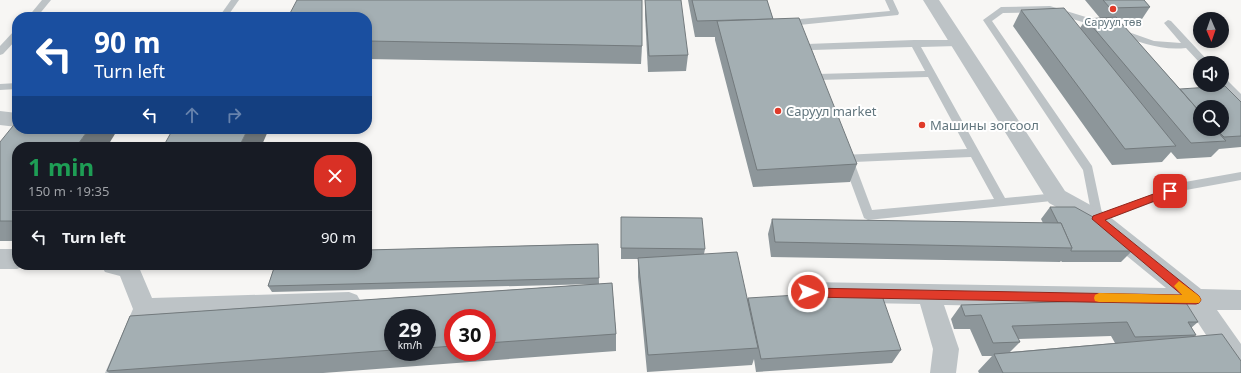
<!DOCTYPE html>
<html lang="en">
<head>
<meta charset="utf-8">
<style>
	body { margin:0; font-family:"Noto Sans",sans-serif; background:#20242c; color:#f1f3f6; height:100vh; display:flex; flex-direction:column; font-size:15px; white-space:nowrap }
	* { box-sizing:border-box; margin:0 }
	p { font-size:13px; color:#9ea1a6 }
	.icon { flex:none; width:22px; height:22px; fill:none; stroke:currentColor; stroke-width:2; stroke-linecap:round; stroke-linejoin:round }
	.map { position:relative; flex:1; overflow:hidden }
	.panel { position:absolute; left:12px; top:142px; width:360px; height:128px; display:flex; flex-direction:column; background:#171b24; border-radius:16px; box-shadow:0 2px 6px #0003 }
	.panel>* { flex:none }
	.top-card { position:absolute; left:12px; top:12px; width:360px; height:122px; border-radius:16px; box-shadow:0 2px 6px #0003; background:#1a4fa0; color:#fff; overflow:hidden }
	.needle { width:26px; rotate:178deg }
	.controls { position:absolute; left:1193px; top:12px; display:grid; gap:8px }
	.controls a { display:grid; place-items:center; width:36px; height:36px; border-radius:50%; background:#171b24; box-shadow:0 2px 6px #0003; font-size:20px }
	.speed { position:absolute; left:384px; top:309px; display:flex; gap:8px; font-size:20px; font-weight:700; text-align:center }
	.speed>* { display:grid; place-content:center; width:52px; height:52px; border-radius:50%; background:#171b24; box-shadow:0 2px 6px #0003; line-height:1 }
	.speed small { font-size:10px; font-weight:400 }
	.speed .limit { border:6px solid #d22; background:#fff; color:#111 }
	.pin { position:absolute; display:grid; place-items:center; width:34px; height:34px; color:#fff; margin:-17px; border-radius:8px; box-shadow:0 2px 6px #0006 }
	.me { position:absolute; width:44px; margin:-22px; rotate:91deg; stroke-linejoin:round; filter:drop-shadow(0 0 3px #0008) }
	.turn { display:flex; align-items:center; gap:14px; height:84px; padding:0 16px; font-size:18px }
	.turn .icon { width:52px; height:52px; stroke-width:2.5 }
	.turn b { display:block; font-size:28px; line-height:34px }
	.lanes { display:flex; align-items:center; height:38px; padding:0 16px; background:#0003; justify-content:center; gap:20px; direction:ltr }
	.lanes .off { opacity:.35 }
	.round { display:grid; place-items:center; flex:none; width:42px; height:42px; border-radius:16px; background:#20242c }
	.head { display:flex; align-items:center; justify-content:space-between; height:68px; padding:0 16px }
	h1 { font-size:24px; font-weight:700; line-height:30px; color:#1e9e55 }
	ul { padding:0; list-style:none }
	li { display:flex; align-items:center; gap:12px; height:52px; padding:0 16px; border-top:1px solid #363941 }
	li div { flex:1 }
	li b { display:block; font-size:15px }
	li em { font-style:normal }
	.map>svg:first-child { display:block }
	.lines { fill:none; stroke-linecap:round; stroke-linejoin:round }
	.lane { fill:#bdc3c6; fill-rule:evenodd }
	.street { fill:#bdc3c6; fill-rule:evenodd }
	.wall { fill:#8d969a; fill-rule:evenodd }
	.shaded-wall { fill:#737a7d }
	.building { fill:#a4afb3; stroke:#737a7d }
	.route { fill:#e03b2a; stroke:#92261b }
	.slow { fill:#f59e0b }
	.poi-dot { fill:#e03b2a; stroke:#fff; stroke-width:1.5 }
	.labels { text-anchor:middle; stroke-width:4; stroke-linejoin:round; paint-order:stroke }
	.far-poi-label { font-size:11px; fill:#62767e; stroke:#fff }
	.poi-label { font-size:13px; fill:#62767e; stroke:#fff; text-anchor:start }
</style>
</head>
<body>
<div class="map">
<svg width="1241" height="373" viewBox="0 0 1241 373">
	<rect width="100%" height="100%" fill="#f7f6f4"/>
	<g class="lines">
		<!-- lane -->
		<g class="lane">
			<polygon points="42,0 51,0 37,17 28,17"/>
			<polygon points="231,0 239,0 227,17 219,17"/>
			<polygon points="885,0 893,0 899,13 898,15 789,26 785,23 789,20 890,11"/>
			<polygon points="1050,6 1102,22 1103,24 1099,27 1049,12 1003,13 992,21 1092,166 1102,213 1185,182 1241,172 1241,180 1186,190 1101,222 1093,222 1083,170 983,20 1001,7"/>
			<path d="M1168 20 1171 21 1210 63H1200L1186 48C1161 51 1140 42 1117 34L1116 32 1120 29 1154 41 1181 43 1164 23Z"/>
			<polygon points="17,30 17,39 3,54 0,55 0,46 14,31"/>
			<path d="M914 40H957L962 43 957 46 921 47 1005 198 1057 193 1061 194 1063 197 1061 200 868 220 864 218 843 161V155L967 149 928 77 818 80 813 77 818 74 925 71 912 47 812 50 815 57 810 60 805 57 802 47 807 44ZM971 157 994 199 872 210 854 162Z"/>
			<polygon points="1222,77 1225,78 1241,94 1241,103 1238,102 1221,85"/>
			<polygon points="17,83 17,89 0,90 0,84"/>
		</g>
		<!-- street -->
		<g class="street">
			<polygon points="923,0 939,0 1065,191 1105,213 1201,289 1241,290 1241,310 1217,310 1241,344 1241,373 1231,373 1189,309 944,305 959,349 956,373 930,373 933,349 920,304 808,302 800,299 796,292 800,285 808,282 1166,288 1089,225 1049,203"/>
			<polygon points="0,111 17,113 17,127 0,125"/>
			<polygon points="0,249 17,249 17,265 25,266 17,269 0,269"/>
			<polygon points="101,265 138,265 152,298 349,292 357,295 361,302 357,309 349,312 153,319 131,373 105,373 133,309 120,276 105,272"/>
		</g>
	</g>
	<!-- wall -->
	<g class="wall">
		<polygon points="645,0 688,55 686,71 648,72 645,15"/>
		<polygon points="688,0 767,0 773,19 857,164 850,182 753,187 715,40 715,37 695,37"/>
		<polygon points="1085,0 1144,0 1150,7 1142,19 1118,20 1180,89 1241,102 1241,147 1219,149 1211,157 1177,159 1171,152 1162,162 1112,165 1013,26 1021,10 1080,28 1086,19 1100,18"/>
		<polygon points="367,17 642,46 641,64 367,59"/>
		<polygon points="0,142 17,147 17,241 0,241"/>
		<polygon points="1050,207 1132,251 1121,262 1062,262 1061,261 1060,262 771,257 768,234 772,219 1043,223 1041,219"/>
		<polygon points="621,217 705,249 704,254 747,300 748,298 901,350 892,363 756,372 754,359 752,365 647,372 638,277 638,259 621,259"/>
		<path d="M598 244 599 284 612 283 616 334V351L323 373H109L107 371 130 316 594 284 272 292 268 286 275 265H367V250ZM393 318H427V352H393ZM453 318H487V352H453Z"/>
		<path d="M961 305 1198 322 1191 328 1196 335 1193 337 1241 373H979L978 371 992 356H982L970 329H954L951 319ZM1111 336 1115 343 1010 352 1020 342 1018 339Z"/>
	</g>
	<!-- shaded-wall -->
	<g class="shaded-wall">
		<polygon points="89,129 118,129 107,147 76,147"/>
		<polygon points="248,129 269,129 261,147 239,147"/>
	</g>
	<!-- building -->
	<g class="building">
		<polygon points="297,0 642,0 642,46 367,41 367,17 288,17"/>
		<polygon points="645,0 681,0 688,55 649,56"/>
		<polygon points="692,0 767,0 773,19 697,21"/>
		<polygon points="1103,0 1144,0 1150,7 1110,8"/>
		<polygon points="1064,8 1176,146 1125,149 1021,10"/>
		<polygon points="1116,17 1200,112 1200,129 1215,129 1226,141 1191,143 1086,19"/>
		<polygon points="799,18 857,164 757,170 717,21"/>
		<polygon points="1225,86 1241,102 1241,136 1224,137 1216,129 1222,129 1222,107 1200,107 1200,112 1180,89"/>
		<polygon points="17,121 17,129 89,129 76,147 17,147 17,221 0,221 0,142"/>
		<polygon points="173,129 248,129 239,147 163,147"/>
		<polygon points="1050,207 1075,207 1120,232 1132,251 1071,251 1071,250 1072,248 1061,223 1058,223"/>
		<polygon points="621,217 702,218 705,249 621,248"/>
		<polygon points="772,219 1061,223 1072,248 775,242"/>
		<polygon points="598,244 599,278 268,286 275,265 367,265 367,250"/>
		<polygon points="737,252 758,348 648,355 638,258"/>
		<polygon points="612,283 616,334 487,343 487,318 453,318 453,346 427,348 427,318 393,318 393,350 107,371 130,316"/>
		<polygon points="880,290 901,350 761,359 748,298"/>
		<polygon points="1183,298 1198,322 1188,322 1196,335 1135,337 1127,322 1012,326 1020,342 993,343 981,315 965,316 961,305"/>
		<polygon points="1222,334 1241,361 1241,373 1003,373 994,354"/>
	</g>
	<!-- route -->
	<polygon class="route" points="1170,188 1175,191 1173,194 1105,220 1199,296 1201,300 1199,303 1196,304 808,297 802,292 808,288 1182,295 1092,219 1093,216"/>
	<!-- slow -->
	<polygon class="slow" points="1179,281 1199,296 1201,300 1199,303 1099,302 1095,301 1094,298 1095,295 1099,293 1182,295 1174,286"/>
	<!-- markers -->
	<g class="poi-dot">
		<circle cx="1113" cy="9" r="4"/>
		<circle cx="778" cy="111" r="4"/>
		<circle cx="922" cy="125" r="4"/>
	</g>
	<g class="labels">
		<!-- far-poi labels -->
		<g class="far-poi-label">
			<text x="1113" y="26">Саруул төв</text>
		</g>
		<!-- poi labels -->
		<g class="poi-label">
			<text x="786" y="116">Саруул market</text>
			<text x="930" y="130">Машины зогсоол</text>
		</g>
	</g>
</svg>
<div class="controls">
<a><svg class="needle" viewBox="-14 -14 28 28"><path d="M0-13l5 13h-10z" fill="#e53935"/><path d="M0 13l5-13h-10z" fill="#9ea1a6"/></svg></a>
<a><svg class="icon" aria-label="sound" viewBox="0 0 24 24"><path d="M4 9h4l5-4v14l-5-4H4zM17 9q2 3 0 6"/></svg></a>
<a><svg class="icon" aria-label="search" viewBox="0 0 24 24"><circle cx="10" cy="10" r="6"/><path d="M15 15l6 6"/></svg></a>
</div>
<div class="speed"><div>29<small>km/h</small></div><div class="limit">30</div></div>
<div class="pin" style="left:1170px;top:191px;background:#d93025"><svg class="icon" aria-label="arrive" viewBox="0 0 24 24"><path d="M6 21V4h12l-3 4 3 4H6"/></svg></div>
<svg class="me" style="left:808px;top:292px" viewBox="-20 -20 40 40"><circle r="17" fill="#e03b2a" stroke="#fff" stroke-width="3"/><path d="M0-11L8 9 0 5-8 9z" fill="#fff"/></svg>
<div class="top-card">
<div class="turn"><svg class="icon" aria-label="left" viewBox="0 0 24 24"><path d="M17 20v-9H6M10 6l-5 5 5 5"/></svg><div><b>90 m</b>Turn left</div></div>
<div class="lanes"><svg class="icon" aria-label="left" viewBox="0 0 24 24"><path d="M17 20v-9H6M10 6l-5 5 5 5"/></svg><svg class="icon off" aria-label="ahead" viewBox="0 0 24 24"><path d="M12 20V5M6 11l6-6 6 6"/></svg><svg class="icon off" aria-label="right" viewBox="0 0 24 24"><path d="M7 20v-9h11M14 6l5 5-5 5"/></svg></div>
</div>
<section class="panel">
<div class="head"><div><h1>1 min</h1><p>150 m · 19:35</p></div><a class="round" style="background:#d93025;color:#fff"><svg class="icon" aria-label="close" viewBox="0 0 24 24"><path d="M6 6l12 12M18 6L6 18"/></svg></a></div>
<ul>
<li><svg class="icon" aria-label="left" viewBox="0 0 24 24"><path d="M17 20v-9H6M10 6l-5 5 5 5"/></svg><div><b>Turn left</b></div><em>90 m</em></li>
</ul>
</section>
</div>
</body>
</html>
